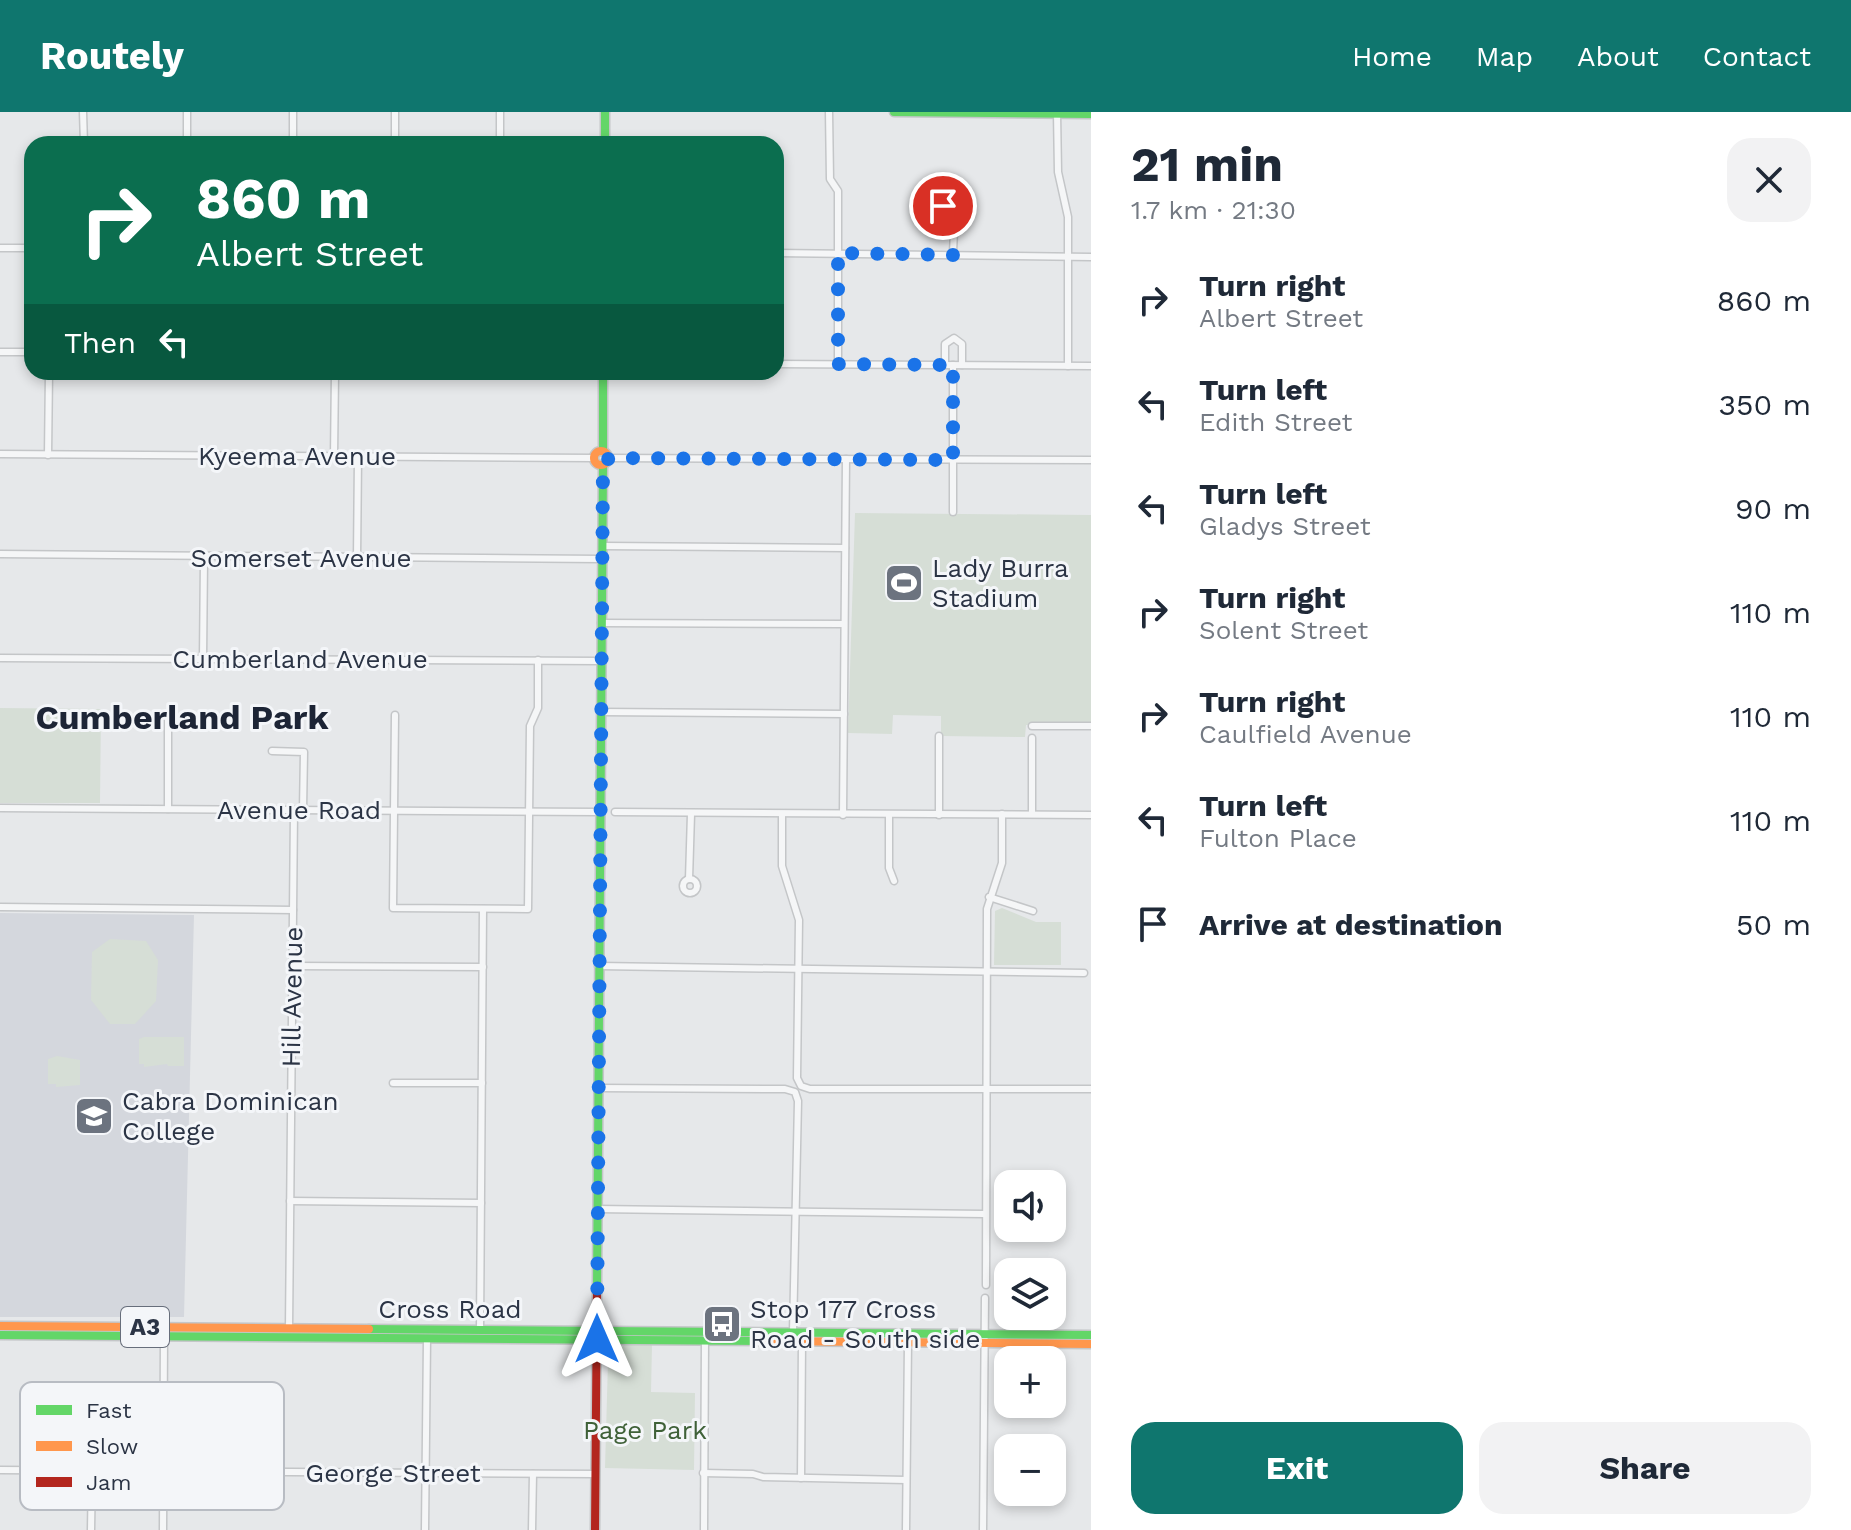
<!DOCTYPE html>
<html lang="en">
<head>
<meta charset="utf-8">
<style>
	body { margin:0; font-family:"Work Sans",sans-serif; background:#f2f2f3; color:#1f2937; height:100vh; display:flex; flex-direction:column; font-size:30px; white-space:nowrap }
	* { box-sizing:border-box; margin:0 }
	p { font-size:26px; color:#747a83 }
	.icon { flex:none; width:44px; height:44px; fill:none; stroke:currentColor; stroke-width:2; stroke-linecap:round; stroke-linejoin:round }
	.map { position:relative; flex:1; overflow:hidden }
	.details { display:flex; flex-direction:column; background:#fff; width:760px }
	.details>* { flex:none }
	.top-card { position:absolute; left:24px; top:24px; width:760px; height:244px; border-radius:24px; box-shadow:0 4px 12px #0003; background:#0b6e4f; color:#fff; overflow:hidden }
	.fabs { position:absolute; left:994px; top:1058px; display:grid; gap:16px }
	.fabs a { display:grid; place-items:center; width:72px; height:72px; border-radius:16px; background:#fff; box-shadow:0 4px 12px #0003; font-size:40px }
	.pin { position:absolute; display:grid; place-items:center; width:68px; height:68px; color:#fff; margin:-34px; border:4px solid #fff; border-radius:50%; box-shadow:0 2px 8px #0007 }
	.me { position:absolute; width:88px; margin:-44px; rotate:0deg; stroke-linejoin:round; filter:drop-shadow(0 0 6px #0008) }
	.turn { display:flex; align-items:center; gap:28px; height:168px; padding:0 40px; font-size:36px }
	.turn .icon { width:104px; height:104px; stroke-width:2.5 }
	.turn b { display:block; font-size:56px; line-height:68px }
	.then { display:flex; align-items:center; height:76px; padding:0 40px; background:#0003; gap:16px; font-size:30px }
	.round { display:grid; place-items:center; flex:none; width:84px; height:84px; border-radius:24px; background:#f2f2f3 }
	.summary { display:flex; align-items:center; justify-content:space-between; height:136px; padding:0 40px }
	h1 { font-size:48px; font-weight:700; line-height:60px }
	.primary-button { display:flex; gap:16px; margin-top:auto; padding:16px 40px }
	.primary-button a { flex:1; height:92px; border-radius:24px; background:#0f766e; color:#fff; font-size:32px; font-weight:700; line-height:92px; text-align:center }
	.primary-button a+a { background:#f2f2f3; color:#1f2937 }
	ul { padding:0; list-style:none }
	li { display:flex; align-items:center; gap:24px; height:104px; padding:0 40px }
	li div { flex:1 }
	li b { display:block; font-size:30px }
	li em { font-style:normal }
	header { display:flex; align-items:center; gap:48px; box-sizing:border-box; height:112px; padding:0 40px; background:#0f766e; color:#fff }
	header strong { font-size:38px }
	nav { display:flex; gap:44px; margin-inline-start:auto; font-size:28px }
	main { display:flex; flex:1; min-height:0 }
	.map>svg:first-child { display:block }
	.built { fill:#d4d7dd }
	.green { fill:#d6ded6 }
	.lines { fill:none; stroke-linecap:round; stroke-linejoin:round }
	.street-casing { stroke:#c4c6c8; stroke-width:9 }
	.fast-casing { stroke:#c4c6c8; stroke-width:11 }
	.slow-casing { stroke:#c4c6c8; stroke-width:11 }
	.jam-casing { stroke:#c4c6c8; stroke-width:11 }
	.street { stroke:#f5f6f7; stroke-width:6 }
	.fast { stroke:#63d668; stroke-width:8 }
	.slow { stroke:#ff974d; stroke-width:8 }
	.jam { stroke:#b3261e; stroke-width:8 }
	.route { stroke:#1a73e8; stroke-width:14; stroke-dasharray:0 25.2 }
	.labels { text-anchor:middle; stroke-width:6; stroke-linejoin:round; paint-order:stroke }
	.shield { fill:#f4f6f9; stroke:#676e7b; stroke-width:2 }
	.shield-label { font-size:24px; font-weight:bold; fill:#2b3445 }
	.street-label { font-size:26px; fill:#2b3445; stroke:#f4f6f9 }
	.poi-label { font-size:26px; fill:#2b3445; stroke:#f4f6f9; text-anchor:start }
	.park-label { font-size:26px; fill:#3f6138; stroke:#f4f6f9 }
	.district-label { font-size:34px; font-weight:bold; fill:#1d2536; stroke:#f4f6f9 }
	.key { fill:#f4f6f9; stroke:#b8bcc3; stroke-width:2 }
	.key-label { font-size:22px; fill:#2b3445 }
</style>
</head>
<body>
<header>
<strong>Routely</strong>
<nav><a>Home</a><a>Map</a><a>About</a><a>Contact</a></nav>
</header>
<main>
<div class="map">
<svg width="1091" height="1418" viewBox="0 0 1091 1418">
	<rect width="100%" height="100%" fill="#e6e8ea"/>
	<!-- built -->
	<polygon class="built" points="0,801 194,803 184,1205 0,1205"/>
	<!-- green -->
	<g class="green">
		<polygon points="855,401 1091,403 1091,612 1026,613 1025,625 941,624 941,604 893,603 892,622 848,621"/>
		<polygon points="0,596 101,597 100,691 0,691"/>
		<polygon points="1002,796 1036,810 1061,810 1061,853 994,853 995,799"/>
		<polygon points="110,827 146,829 158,848 156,889 135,912 110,912 91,888 92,840"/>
		<polygon points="144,925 184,925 184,954 168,954 167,952 144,955 144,952 139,952 139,927"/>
		<polygon points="57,944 80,948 80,973 56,975 56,972 48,972 48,947"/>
		<polygon points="624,1233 652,1233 651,1280 695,1281 694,1358 605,1356 608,1249"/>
	</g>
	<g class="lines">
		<!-- street casing -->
		<g class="street-casing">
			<g id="street">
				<polyline points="83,0 84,32"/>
				<polyline points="187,0 187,32"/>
				<polyline points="395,0 395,32"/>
				<polyline points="829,0 830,67 838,79 838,252"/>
				<polyline points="1057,1 1058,60 1068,105 1068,254"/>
				<polyline points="293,32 293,0"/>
				<polyline points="500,32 500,0"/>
				<path d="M952 105 962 94V83L957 76H945C937 91 949 94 953 107 955 117 953 132 953 143"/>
				<polyline points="0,136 32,136"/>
				<polyline points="776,141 1091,145"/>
				<polyline points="0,240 32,240"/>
				<polyline points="776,252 1091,254"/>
				<polyline points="945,253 945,232 954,226 962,232 962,253"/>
				<polyline points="0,342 594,346"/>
				<polyline points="48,343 49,260"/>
				<polyline points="334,345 335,260"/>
				<polyline points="609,346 1091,348"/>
				<polyline points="953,400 953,253"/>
				<polyline points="603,434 845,436"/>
				<polyline points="0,442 602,447"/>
				<polyline points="357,447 358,345"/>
				<polyline points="601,511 844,512"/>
				<polyline points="0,546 600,549"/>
				<polyline points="203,547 204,446"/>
				<polyline points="600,600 844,602"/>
				<polyline points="395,603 393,796 528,797 530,614 538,596 538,548"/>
				<polyline points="1032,614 1091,614"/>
				<polyline points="1032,626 1032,702"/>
				<polyline points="272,639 304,640 303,698"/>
				<polyline points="0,696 599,700"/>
				<polyline points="168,697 168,602"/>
				<polyline points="615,700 1091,703"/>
				<polyline points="782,702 782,754 799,808 797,966 801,974 810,977 1091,977"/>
				<polyline points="843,703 846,347"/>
				<polyline points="889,703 889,756 894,769"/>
				<polyline points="939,703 939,624"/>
				<circle cx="690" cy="774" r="7"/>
				<polyline points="689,767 691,702"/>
				<polyline points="989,785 1033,799"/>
				<polyline points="0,795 293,798"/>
				<polyline points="293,854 483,855"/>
				<polyline points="598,854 1084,861"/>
				<polyline points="393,971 482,971"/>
				<polyline points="598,976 785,977 795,980 798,989 793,1220"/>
				<polyline points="290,1089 481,1091"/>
				<polyline points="597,1097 984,1102"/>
				<polyline points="986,1173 987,797 1002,751 1002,702"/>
				<polyline points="289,1216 294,698"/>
				<polyline points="480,1218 483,797"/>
				<polyline points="0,1358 595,1362"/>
				<polyline points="703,1361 753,1362 763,1365 906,1368"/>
				<polyline points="801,1366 802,1229"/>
				<polyline points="91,1418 92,1359"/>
				<polyline points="163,1418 164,1224"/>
				<polyline points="425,1418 427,1227"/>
				<polyline points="532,1418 533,1362"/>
				<polyline points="704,1418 705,1227"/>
				<polyline points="906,1418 908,1230"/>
				<polyline points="983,1418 985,1186"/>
			</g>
		</g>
		<!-- fast casing -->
		<g class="fast-casing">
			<g id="fast">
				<polyline points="605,0 605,32"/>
				<polyline points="894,0 1091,2"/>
				<polyline points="603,260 603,339"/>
				<polyline points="597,1177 603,353"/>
				<polyline points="369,1217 1091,1223"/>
				<polyline points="0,1223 763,1229"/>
			</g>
		</g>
		<!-- slow casing -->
		<g class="slow-casing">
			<g id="slow">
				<circle cx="601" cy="346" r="7"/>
				<polyline points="0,1214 369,1217"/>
				<polyline points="763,1229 1091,1232"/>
			</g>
		</g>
		<!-- jam casing -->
		<g class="jam-casing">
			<polyline id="jam" points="595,1418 597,1177"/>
		</g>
		<!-- street -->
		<use href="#street" class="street"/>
		<!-- fast -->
		<use href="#fast" class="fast"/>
		<!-- slow -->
		<use href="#slow" class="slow"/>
		<!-- jam -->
		<use href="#jam" class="jam"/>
	</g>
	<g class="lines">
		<!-- route -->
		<polyline class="route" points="597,1227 603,353 609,346 953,348 953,253 838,252 838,141 953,143 952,105 943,94"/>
	</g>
	<!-- icons -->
	<defs>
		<g id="stadium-square" transform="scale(2)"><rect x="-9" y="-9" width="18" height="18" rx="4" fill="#6c737f" stroke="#f4f6f9"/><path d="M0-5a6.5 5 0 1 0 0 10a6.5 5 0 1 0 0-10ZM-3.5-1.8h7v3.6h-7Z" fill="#fff"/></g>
		<g id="school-square" transform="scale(2)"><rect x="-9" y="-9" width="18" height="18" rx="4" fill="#6c737f" stroke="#f4f6f9"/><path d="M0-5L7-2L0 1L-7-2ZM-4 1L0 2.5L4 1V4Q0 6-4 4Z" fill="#fff"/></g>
		<g id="bus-square" transform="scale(2)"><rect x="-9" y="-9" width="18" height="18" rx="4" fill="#6c737f" stroke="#f4f6f9"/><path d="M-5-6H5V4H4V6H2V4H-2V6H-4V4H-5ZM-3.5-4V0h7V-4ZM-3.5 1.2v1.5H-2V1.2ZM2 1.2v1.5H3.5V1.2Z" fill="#fff"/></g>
	</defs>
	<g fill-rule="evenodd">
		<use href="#stadium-square" x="904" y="471"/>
		<use href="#school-square" x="94" y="1004"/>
		<use href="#bus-square" x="722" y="1212"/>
	</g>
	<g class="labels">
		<!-- shield labels -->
		<rect class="shield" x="121" y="1195" width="48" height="40" rx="6"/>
		<g class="shield-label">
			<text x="145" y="1223">A3</text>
		</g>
		<!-- street labels -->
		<g class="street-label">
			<text x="297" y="353">Kyeema Avenue</text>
			<text x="301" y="455">Somerset Avenue</text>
			<text x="300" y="556">Cumberland Avenue</text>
			<text x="299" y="707">Avenue Road</text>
			<text transform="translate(292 885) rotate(-89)" y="9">Hill Avenue</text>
			<text x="450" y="1206">Cross Road</text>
			<text x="393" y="1370">George Street</text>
		</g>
		<!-- poi labels -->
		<g class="poi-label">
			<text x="932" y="465">Lady Burra<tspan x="932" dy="30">Stadium</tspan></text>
			<text x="122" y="998">Cabra Dominican<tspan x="122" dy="30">College</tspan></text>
			<text x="750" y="1206">Stop 177 Cross<tspan x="750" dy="30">Road - South side</tspan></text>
		</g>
		<!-- park labels -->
		<g class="park-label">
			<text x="645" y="1327">Page Park</text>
		</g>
		<!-- district labels -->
		<g class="district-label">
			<text x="182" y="617">Cumberland Park</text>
		</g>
	</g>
	<!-- legend -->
	<rect x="20" y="1270" width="264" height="128" rx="12" class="key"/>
	<rect x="36" y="1293" width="36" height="10" fill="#63d668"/>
	<rect x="36" y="1329" width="36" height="10" fill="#ff974d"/>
	<rect x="36" y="1365" width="36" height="10" fill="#b3261e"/>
	<g class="key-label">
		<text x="86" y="1306">Fast</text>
		<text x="86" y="1342">Slow</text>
		<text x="86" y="1378">Jam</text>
	</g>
</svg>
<div class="fabs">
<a><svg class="icon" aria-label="sound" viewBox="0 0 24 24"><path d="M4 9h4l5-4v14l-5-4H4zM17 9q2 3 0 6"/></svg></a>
<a><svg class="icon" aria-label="layers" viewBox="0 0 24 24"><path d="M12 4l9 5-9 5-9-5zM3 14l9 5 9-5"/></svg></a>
<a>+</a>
<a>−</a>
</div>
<div class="pin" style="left:943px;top:94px;background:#d93025"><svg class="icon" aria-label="arrive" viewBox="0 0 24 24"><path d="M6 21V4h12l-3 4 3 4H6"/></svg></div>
<svg class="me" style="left:597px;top:1227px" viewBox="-20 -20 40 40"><path d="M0-17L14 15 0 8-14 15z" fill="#1a73e8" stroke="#fff" stroke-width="4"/></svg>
<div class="top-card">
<div class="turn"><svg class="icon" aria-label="right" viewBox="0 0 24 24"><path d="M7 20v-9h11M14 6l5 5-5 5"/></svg><div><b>860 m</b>Albert Street</div></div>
<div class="then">Then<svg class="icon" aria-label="left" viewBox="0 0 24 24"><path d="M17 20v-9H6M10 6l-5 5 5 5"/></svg></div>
</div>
</div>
<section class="details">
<div class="summary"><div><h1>21 min</h1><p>1.7 km · 21:30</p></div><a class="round"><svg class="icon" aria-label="close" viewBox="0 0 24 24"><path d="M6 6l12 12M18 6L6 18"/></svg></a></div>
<ul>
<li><svg class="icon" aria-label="right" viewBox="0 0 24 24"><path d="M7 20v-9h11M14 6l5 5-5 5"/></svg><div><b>Turn right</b><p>Albert Street</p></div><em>860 m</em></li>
<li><svg class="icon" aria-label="left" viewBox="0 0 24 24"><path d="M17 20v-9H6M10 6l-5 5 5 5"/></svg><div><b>Turn left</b><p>Edith Street</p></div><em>350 m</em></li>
<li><svg class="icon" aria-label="left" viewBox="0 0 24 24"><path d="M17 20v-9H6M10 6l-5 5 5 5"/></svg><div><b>Turn left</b><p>Gladys Street</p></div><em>90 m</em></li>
<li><svg class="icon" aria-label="right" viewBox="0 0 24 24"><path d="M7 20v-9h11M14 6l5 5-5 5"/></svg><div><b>Turn right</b><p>Solent Street</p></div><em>110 m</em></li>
<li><svg class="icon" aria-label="right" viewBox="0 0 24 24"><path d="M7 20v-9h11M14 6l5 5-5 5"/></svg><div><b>Turn right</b><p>Caulfield Avenue</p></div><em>110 m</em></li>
<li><svg class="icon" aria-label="left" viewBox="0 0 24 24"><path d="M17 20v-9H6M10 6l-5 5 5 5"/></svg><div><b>Turn left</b><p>Fulton Place</p></div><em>110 m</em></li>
<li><svg class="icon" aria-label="arrive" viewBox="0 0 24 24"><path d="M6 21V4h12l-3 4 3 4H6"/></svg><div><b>Arrive at destination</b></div><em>50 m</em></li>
</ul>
<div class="primary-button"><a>Exit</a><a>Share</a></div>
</section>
</main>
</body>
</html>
